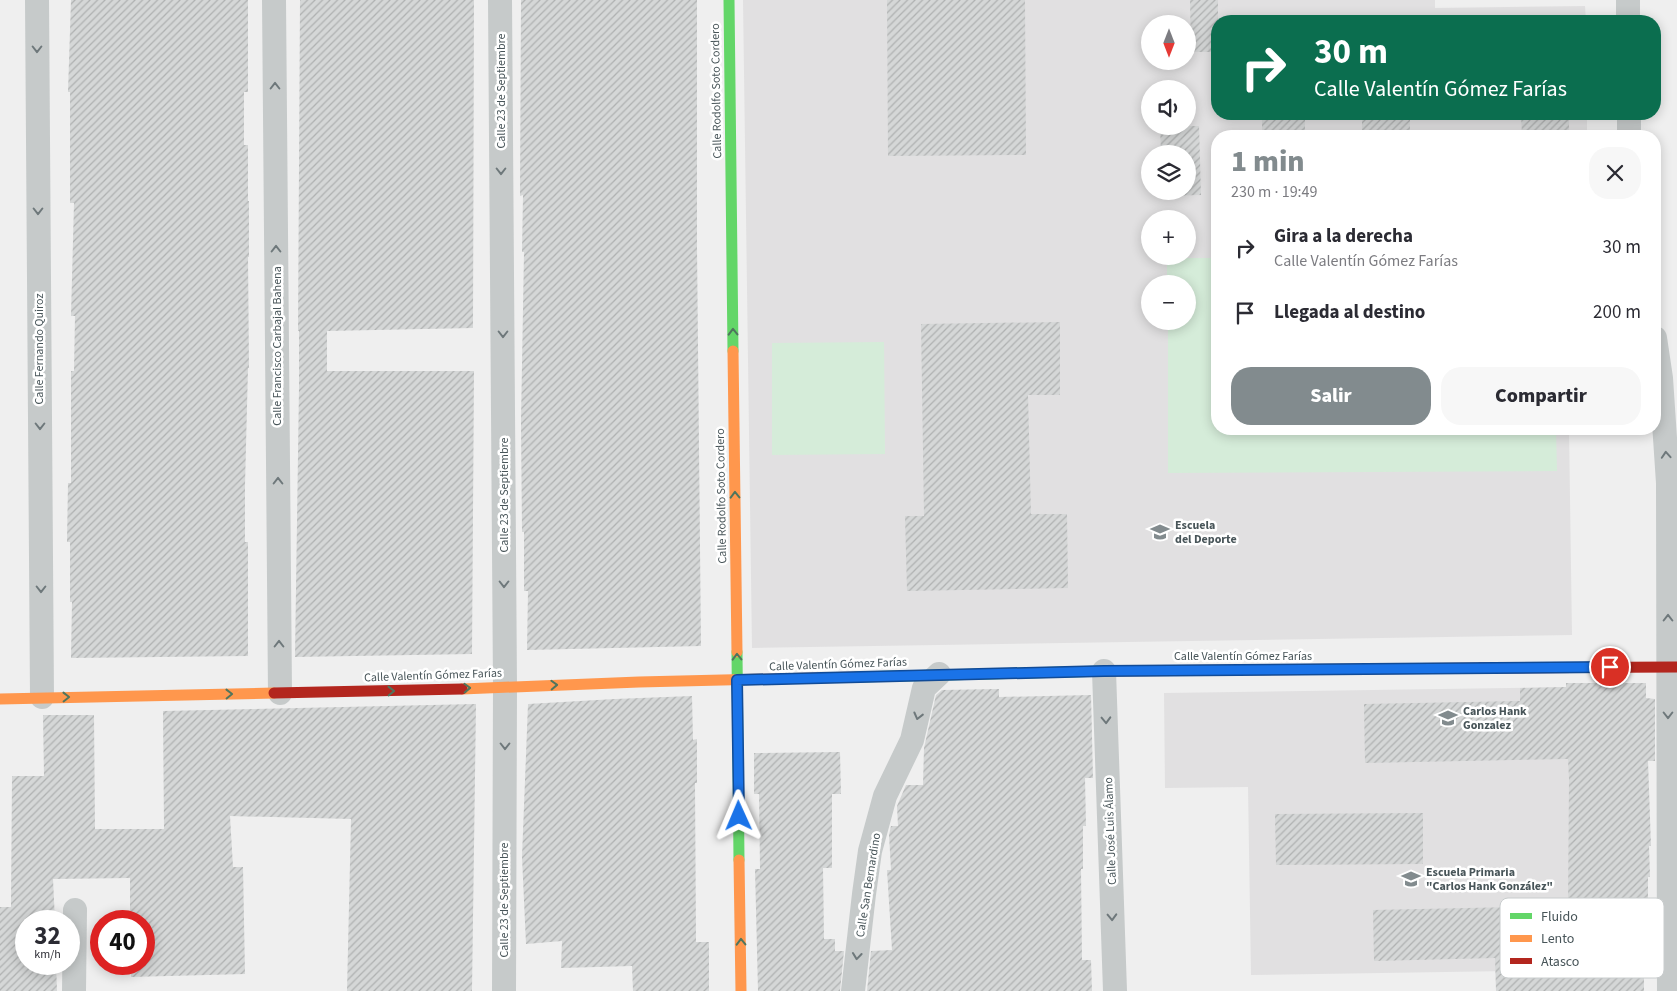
<!DOCTYPE html>
<html lang="es">
<head>
<meta charset="utf-8">
<style>
	body { margin:0; font-family:"Source Sans 3",sans-serif; background:#f7f7f7; color:#2b2b33; height:100vh; display:flex; flex-direction:column; font-size:19px; white-space:nowrap }
	* { box-sizing:border-box; margin:0 }
	p { font-size:16px; color:#7c7c81 }
	.icon { flex:none; width:28px; height:28px; fill:none; stroke:currentColor; stroke-width:2; stroke-linecap:round; stroke-linejoin:round }
	.map { position:relative; flex:1; overflow:hidden }
	.panel { position:absolute; left:1211px; top:130px; width:450px; height:305px; display:flex; flex-direction:column; background:#fff; border-radius:20px; box-shadow:0 2px 12px #0003 }
	.panel>* { flex:none }
	.banner { position:absolute; left:1211px; top:15px; width:450px; height:105px; border-radius:20px; box-shadow:0 2px 12px #0003; background:#0b6e4f; color:#fff; overflow:hidden }
	.needle { width:32px; rotate:180deg }
	.buttons { position:absolute; left:1141px; top:15px; display:grid; gap:10px }
	.buttons a { display:grid; place-items:center; width:55px; height:55px; border-radius:50%; background:#fff; box-shadow:0 2px 12px #0003; font-size:25px }
	.speed { position:absolute; left:15px; top:910px; display:flex; gap:10px; font-size:25px; font-weight:700; text-align:center }
	.speed>* { display:grid; place-content:center; width:65px; height:65px; border-radius:50%; background:#fff; box-shadow:0 2px 12px #0003; line-height:1 }
	.speed small { font-size:12px; font-weight:400 }
	.speed .limit { border:8px solid #d22; background:#fff; color:#111 }
	.pin { position:absolute; display:grid; place-items:center; width:42px; height:42px; color:#fff; margin:-21px; border:2px solid #fff; border-radius:50%; box-shadow:0 1px 5px #0007 }
	.me { position:absolute; width:55px; margin:-28px; rotate:359deg; stroke-linejoin:round; filter:drop-shadow(0 0 4px #0008) }
	.turn { display:flex; align-items:center; gap:18px; height:105px; padding:0 20px; font-size:22px }
	.turn .icon { width:65px; height:65px; stroke-width:2.5 }
	.turn b { display:block; font-size:35px; line-height:42px }
	.round { display:grid; place-items:center; flex:none; width:52px; height:52px; border-radius:20px; background:#f7f7f7 }
	.overview { display:flex; align-items:center; justify-content:space-between; height:85px; padding:0 20px }
	h1 { font-size:30px; font-weight:800; line-height:38px; color:#828b8e }
	.button { display:flex; gap:10px; margin-top:auto; padding:10px 20px }
	.button a { flex:1; height:58px; border-radius:20px; background:#828b8e; color:#fff; font-size:20px; font-weight:800; line-height:58px; text-align:center }
	.button a+a { background:#f7f7f7; color:#2b2b33 }
	ul { padding:0; list-style:none }
	li { display:flex; align-items:center; gap:15px; height:65px; padding:0 20px }
	li div { flex:1 }
	li b { display:block; font-size:19px }
	li em { font-style:normal }
	.map>svg:first-child { display:block }
	.education { fill:#e1e0e1; fill-rule:evenodd }
	.pitch { fill:#d5ecd9 }
	.building { fill:url(#building-hatch) }
	.lines { fill:none; stroke-linecap:round; stroke-linejoin:round }
	.street { stroke:#c6caca; stroke-width:24 }
	.fast { stroke:#63d668; stroke-width:11 }
	.slow { stroke:#ff974d; stroke-width:11 }
	.jam { stroke:#b3261e; stroke-width:11 }
	.oneway { stroke:#6e787b }
	.oneway2 { stroke:#4f755d }
	.route-casing { stroke:#114b97; stroke-width:12 }
	.route { stroke:#1a73e8; stroke-width:9 }
	.labels { text-anchor:middle; stroke-width:5; stroke-linejoin:round; paint-order:stroke }
	.street-label { font-size:12px; fill:#485559; stroke:#fff }
	.poi-label { font-size:12px; font-weight:bold; fill:#485559; stroke:#fff; text-anchor:start }
	.key { fill:#fff; stroke:#c8cccd; stroke-width:1 }
	.key-label { font-size:14px; fill:#485559 }
</style>
</head>
<body>
<div class="map">
<svg width="1677" height="991" viewBox="0 0 1677 991">
	<defs>
		<pattern id="building-hatch" width="6" height="6" patternUnits="userSpaceOnUse" patternTransform="scale(1.25)"><rect width="6" height="6" fill="#d5d7d7"/><path d="M-1 1l2-2M0 6l6-6M5 7l2-2" fill="none" stroke="#afb1b1"/></pattern>
	</defs>
	<rect width="100%" height="100%" fill="#efefef"/>
	<!-- education -->
	<g class="education">
		<path d="M743 0H1435V8L1585 6 1586 21H1218V114H1587V136H1218V429H1569L1572 635 752 648ZM1150 24H1188V61H1150ZM1150 89H1188V126H1150ZM1150 154H1188V191H1150ZM1150 219H1188V256H1150ZM1150 284H1188V321H1150Z"/>
		<polygon points="1570,687 1573,970 1251,975 1248,787 1165,788 1164,693"/>
	</g>
	<!-- pitch -->
	<g class="pitch">
		<polygon points="1167,258 1217,258 1218,429 1556,429 1557,471 1168,473 1168,321 1188,321 1188,284 1167,284"/>
		<polygon points="884,342 885,454 772,455 772,343"/>
	</g>
	<!-- building -->
	<g class="building">
		<polygon points="71,0 248,0 248,92 244,92 244,145 248,145 248,201 249,201 249,257 248,257 249,368 248,368 245,485 245,542 248,542 248,656 71,658 72,602 70,602 70,542 67,542 68,483 71,483 71,371 74,371 75,316 71,316 74,203 70,203 70,92 68,92"/>
		<polygon points="300,0 474,0 473,328 327,331 327,371 474,371 472,654 295,657 299,387 299,331 298,331"/>
		<polygon points="521,0 697,0 697,247 701,646 527,650 528,591 524,591 524,532 522,532 521,422 524,252 522,252 523,195 520,196"/>
		<polygon points="887,0 1025,0 1026,155 888,156"/>
		<polygon points="1190,0 1218,0 1218,52 1191,52"/>
		<rect x="1262" y="114" width="43" height="22"/>
		<rect x="1362" y="114" width="48" height="22"/>
		<polygon points="1521,114 1569,114 1569,136 1522,136"/>
		<polygon points="1160,126 1199,126 1201,195 1162,196 1162,191 1188,191 1188,154 1161,154"/>
		<polygon points="1060,322 1060,395 1028,395 1031,514 1067,514 1068,588 907,591 905,516 924,516 921,324"/>
		<polygon points="1566,683 1646,683 1646,698 1655,699 1655,761 1648,761 1651,846 1649,846 1650,877 1648,877 1648,907 1645,907 1646,970 1644,970 1644,991 1496,991 1495,958 1374,961 1373,910 1568,906 1569,779 1568,759 1365,763 1364,704 1520,701 1520,688 1566,687"/>
		<polygon points="999,689 999,697 1091,695 1093,778 1085,778 1086,826 1083,826 1083,869 1081,869 1082,960 1091,960 1092,991 867,991 871,951 892,950 887,870 891,870 889,835 891,826 898,826 897,806 906,785 923,785 924,748 936,695 942,690"/>
		<polygon points="692,696 693,740 697,739 697,783 695,783 696,942 709,942 709,991 633,991 632,966 561,968 562,941 526,944 522,857 528,704 615,699"/>
		<polygon points="476,704 472,991 347,991 351,819 230,816 233,867 243,867 245,974 131,977 131,964 144,964 144,921 130,921 130,878 53,879 55,921 26,921 26,964 56,964 57,991 0,991 0,907 11,907 12,776 44,776 43,715 94,715 95,829 164,829 163,711"/>
		<polygon points="840,752 841,794 832,794 832,868 823,868 824,939 835,939 835,951 844,951 840,991 758,991 755,869 760,869 759,794 754,794 754,753"/>
		<polygon points="1423,813 1423,864 1276,865 1275,814"/>
	</g>
	<g class="lines">
		<!-- street -->
		<g class="street">
			<polyline points="37,0 42,697"/>
			<polyline points="274,0 280,693"/>
			<polyline points="500,0 505,687 504,991"/>
			<polyline points="1628,0 1628,21"/>
			<polyline points="1629,114 1629,136"/>
			<polyline points="1655,338 1661,378 1668,483 1669,991"/>
			<polyline points="1104,671 1115,991"/>
			<polyline points="74,991 75,910"/>
			<polyline points="853,991 864,894 870,851 885,796 912,740 924,688 939,674"/>
		</g>
		<!-- fast -->
		<g class="fast">
			<polyline points="729,0 733,351"/>
			<polyline points="737,652 739,860"/>
			<polyline points="856,677 1107,671"/>
		</g>
		<!-- slow -->
		<g class="slow">
			<polyline points="733,351 737,652"/>
			<polyline points="1107,671 1480,668"/>
			<polyline points="462,689 639,682 856,677"/>
			<polyline points="0,699 274,693"/>
			<polyline points="739,860 741,991"/>
		</g>
		<!-- jam -->
		<g class="jam">
			<polyline points="1480,668 1677,667"/>
			<polyline points="274,693 462,689"/>
		</g>
	</g>
	<!-- one-way arrows -->
	<defs><path id="oneway-chevron" d="M-2-3.5L2.5 0L-2 3.5" fill="none" stroke-width="1.6" stroke-linecap="round" stroke-linejoin="round" transform="scale(1.25)"/></defs>
	<g class="oneway">
		<use href="#oneway-chevron" transform="translate(37 49) rotate(90)"/>
		<use href="#oneway-chevron" transform="translate(275 86) rotate(-90)"/>
		<use href="#oneway-chevron" transform="translate(501 171) rotate(90)"/>
		<use href="#oneway-chevron" transform="translate(38 211) rotate(90)"/>
		<use href="#oneway-chevron" transform="translate(276 249) rotate(-90)"/>
		<use href="#oneway-chevron" transform="translate(503 334) rotate(90)"/>
		<use href="#oneway-chevron" transform="translate(40 426) rotate(90)"/>
		<use href="#oneway-chevron" transform="translate(1666 455) rotate(-94)"/>
		<use href="#oneway-chevron" transform="translate(278 481) rotate(-90)"/>
		<use href="#oneway-chevron" transform="translate(504 584) rotate(90)"/>
		<use href="#oneway-chevron" transform="translate(41 589) rotate(90)"/>
		<use href="#oneway-chevron" transform="translate(1668 618) rotate(-90)"/>
		<use href="#oneway-chevron" transform="translate(279 644) rotate(-90)"/>
		<use href="#oneway-chevron" transform="translate(1668 715) rotate(90)"/>
		<use href="#oneway-chevron" transform="translate(918 716) rotate(104)"/>
		<use href="#oneway-chevron" transform="translate(1106 720) rotate(88)"/>
		<use href="#oneway-chevron" transform="translate(505 746) rotate(90)"/>
		<use href="#oneway-chevron" transform="translate(1112 917) rotate(88)"/>
		<use href="#oneway-chevron" transform="translate(857 956) rotate(96)"/>
	</g>
	<g class="oneway2">
		<use href="#oneway-chevron" transform="translate(733 332) rotate(-91)"/>
		<use href="#oneway-chevron" transform="translate(735 495) rotate(-91)"/>
		<use href="#oneway-chevron" transform="translate(737 657) rotate(-91)"/>
		<use href="#oneway-chevron" transform="translate(554 685) rotate(-2)"/>
		<use href="#oneway-chevron" transform="translate(467 688) rotate(-2)"/>
		<use href="#oneway-chevron" transform="translate(391 691) rotate(-1)"/>
		<use href="#oneway-chevron" transform="translate(229 694) rotate(-1)"/>
		<use href="#oneway-chevron" transform="translate(66 697) rotate(-1)"/>
		<use href="#oneway-chevron" transform="translate(741 942) rotate(-91)"/>
	</g>
	<g class="lines">
		<!-- route casing -->
		<g class="route-casing">
			<polyline id="route" points="739,816 737,680 1104,671 1610,667"/>
		</g>
		<!-- route -->
		<use href="#route" class="route"/>
	</g>
	<!-- icons -->
	<defs>
		<g id="school-bare" transform="scale(1.5)"><path d="M0-5L7-2L0 1L-7-2ZM-4 1L0 2.5L4 1V4Q0 6-4 4Z" fill="#828b8e" stroke="#fff" stroke-width="2.5" paint-order="stroke"/></g>
	</defs>
	<g fill-rule="evenodd">
		<use href="#school-bare" x="1160" y="532"/>
		<use href="#school-bare" x="1448" y="718"/>
		<use href="#school-bare" x="1411" y="879"/>
	</g>
	<g class="labels">
		<!-- street labels -->
		<g class="street-label">
			<text transform="translate(501 91) rotate(-90)" y="4">Calle 23 de Septiembre</text>
			<text transform="translate(716 91) rotate(-91)" y="4">Calle Rodolfo Soto Cordero</text>
			<text transform="translate(277 346) rotate(-90)" y="4">Calle Francisco Carbajal Bahena</text>
			<text transform="translate(39 349) rotate(-90)" y="4">Calle Fernando Quiroz</text>
			<text transform="translate(504 495) rotate(-90)" y="4">Calle 23 de Septiembre</text>
			<text transform="translate(721 496) rotate(-91)" y="4">Calle Rodolfo Soto Cordero</text>
			<text x="1243" y="660">Calle Valentín Gómez Farías</text>
			<text transform="translate(838 664) rotate(-2)" y="4">Calle Valentín Gómez Farías</text>
			<text transform="translate(433 675) rotate(-2)" y="4">Calle Valentín Gómez Farías</text>
			<text transform="translate(1110 831) rotate(-92)" y="4">Calle José Luis Álamo</text>
			<text transform="translate(868 885) rotate(-81)" y="4">Calle San Bernardino</text>
			<text transform="translate(504 900) rotate(-90)" y="4">Calle 23 de Septiembre</text>
		</g>
		<!-- poi labels -->
		<g class="poi-label">
			<text x="1175" y="529">Escuela<tspan x="1175" dy="14">del Deporte</tspan></text>
			<text x="1463" y="715">Carlos Hank<tspan x="1463" dy="14">Gonzalez</tspan></text>
			<text x="1426" y="876">Escuela Primaria<tspan x="1426" dy="14">"Carlos Hank González"</tspan></text>
		</g>
	</g>
	<!-- legend -->
	<rect x="1500" y="898" width="164" height="80" rx="8" class="key"/>
	<rect x="1510" y="913" width="22" height="6" fill="#63d668"/>
	<rect x="1510" y="935" width="22" height="7" fill="#ff974d"/>
	<rect x="1510" y="958" width="22" height="6" fill="#b3261e"/>
	<g class="key-label">
		<text x="1541" y="921">Fluido</text>
		<text x="1541" y="943">Lento</text>
		<text x="1541" y="966">Atasco</text>
	</g>
</svg>
<div class="buttons">
<a><svg class="needle" viewBox="-14 -14 28 28"><path d="M0-13l5 13h-10z" fill="#e53935"/><path d="M0 13l5-13h-10z" fill="#7c7c81"/></svg></a>
<a><svg class="icon" aria-label="sound" viewBox="0 0 24 24"><path d="M4 9h4l5-4v14l-5-4H4zM17 9q2 3 0 6"/></svg></a>
<a><svg class="icon" aria-label="layers" viewBox="0 0 24 24"><path d="M12 4l9 5-9 5-9-5zM3 14l9 5 9-5"/></svg></a>
<a>+</a>
<a>−</a>
</div>
<div class="speed"><div>32<small>km/h</small></div><div class="limit">40</div></div>
<div class="pin" style="left:1610px;top:667px;background:#d93025"><svg class="icon" aria-label="arrive" viewBox="0 0 24 24"><path d="M6 21V4h12l-3 4 3 4H6"/></svg></div>
<svg class="me" style="left:739px;top:816px" viewBox="-20 -20 40 40"><path d="M0-17L14 15 0 8-14 15z" fill="#1a73e8" stroke="#fff" stroke-width="4"/></svg>
<div class="banner">
<div class="turn"><svg class="icon" aria-label="right" viewBox="0 0 24 24"><path d="M7 20v-9h11M14 6l5 5-5 5"/></svg><div><b>30 m</b>Calle Valentín Gómez Farías</div></div>
</div>
<section class="panel">
<div class="overview"><div><h1>1 min</h1><p>230 m · 19:49</p></div><a class="round"><svg class="icon" aria-label="close" viewBox="0 0 24 24"><path d="M6 6l12 12M18 6L6 18"/></svg></a></div>
<ul>
<li><svg class="icon" aria-label="right" viewBox="0 0 24 24"><path d="M7 20v-9h11M14 6l5 5-5 5"/></svg><div><b>Gira a la derecha</b><p>Calle Valentín Gómez Farías</p></div><em>30 m</em></li>
<li><svg class="icon" aria-label="arrive" viewBox="0 0 24 24"><path d="M6 21V4h12l-3 4 3 4H6"/></svg><div><b>Llegada al destino</b></div><em>200 m</em></li>
</ul>
<div class="button"><a>Salir</a><a>Compartir</a></div>
</section>
</div>
</body>
</html>
